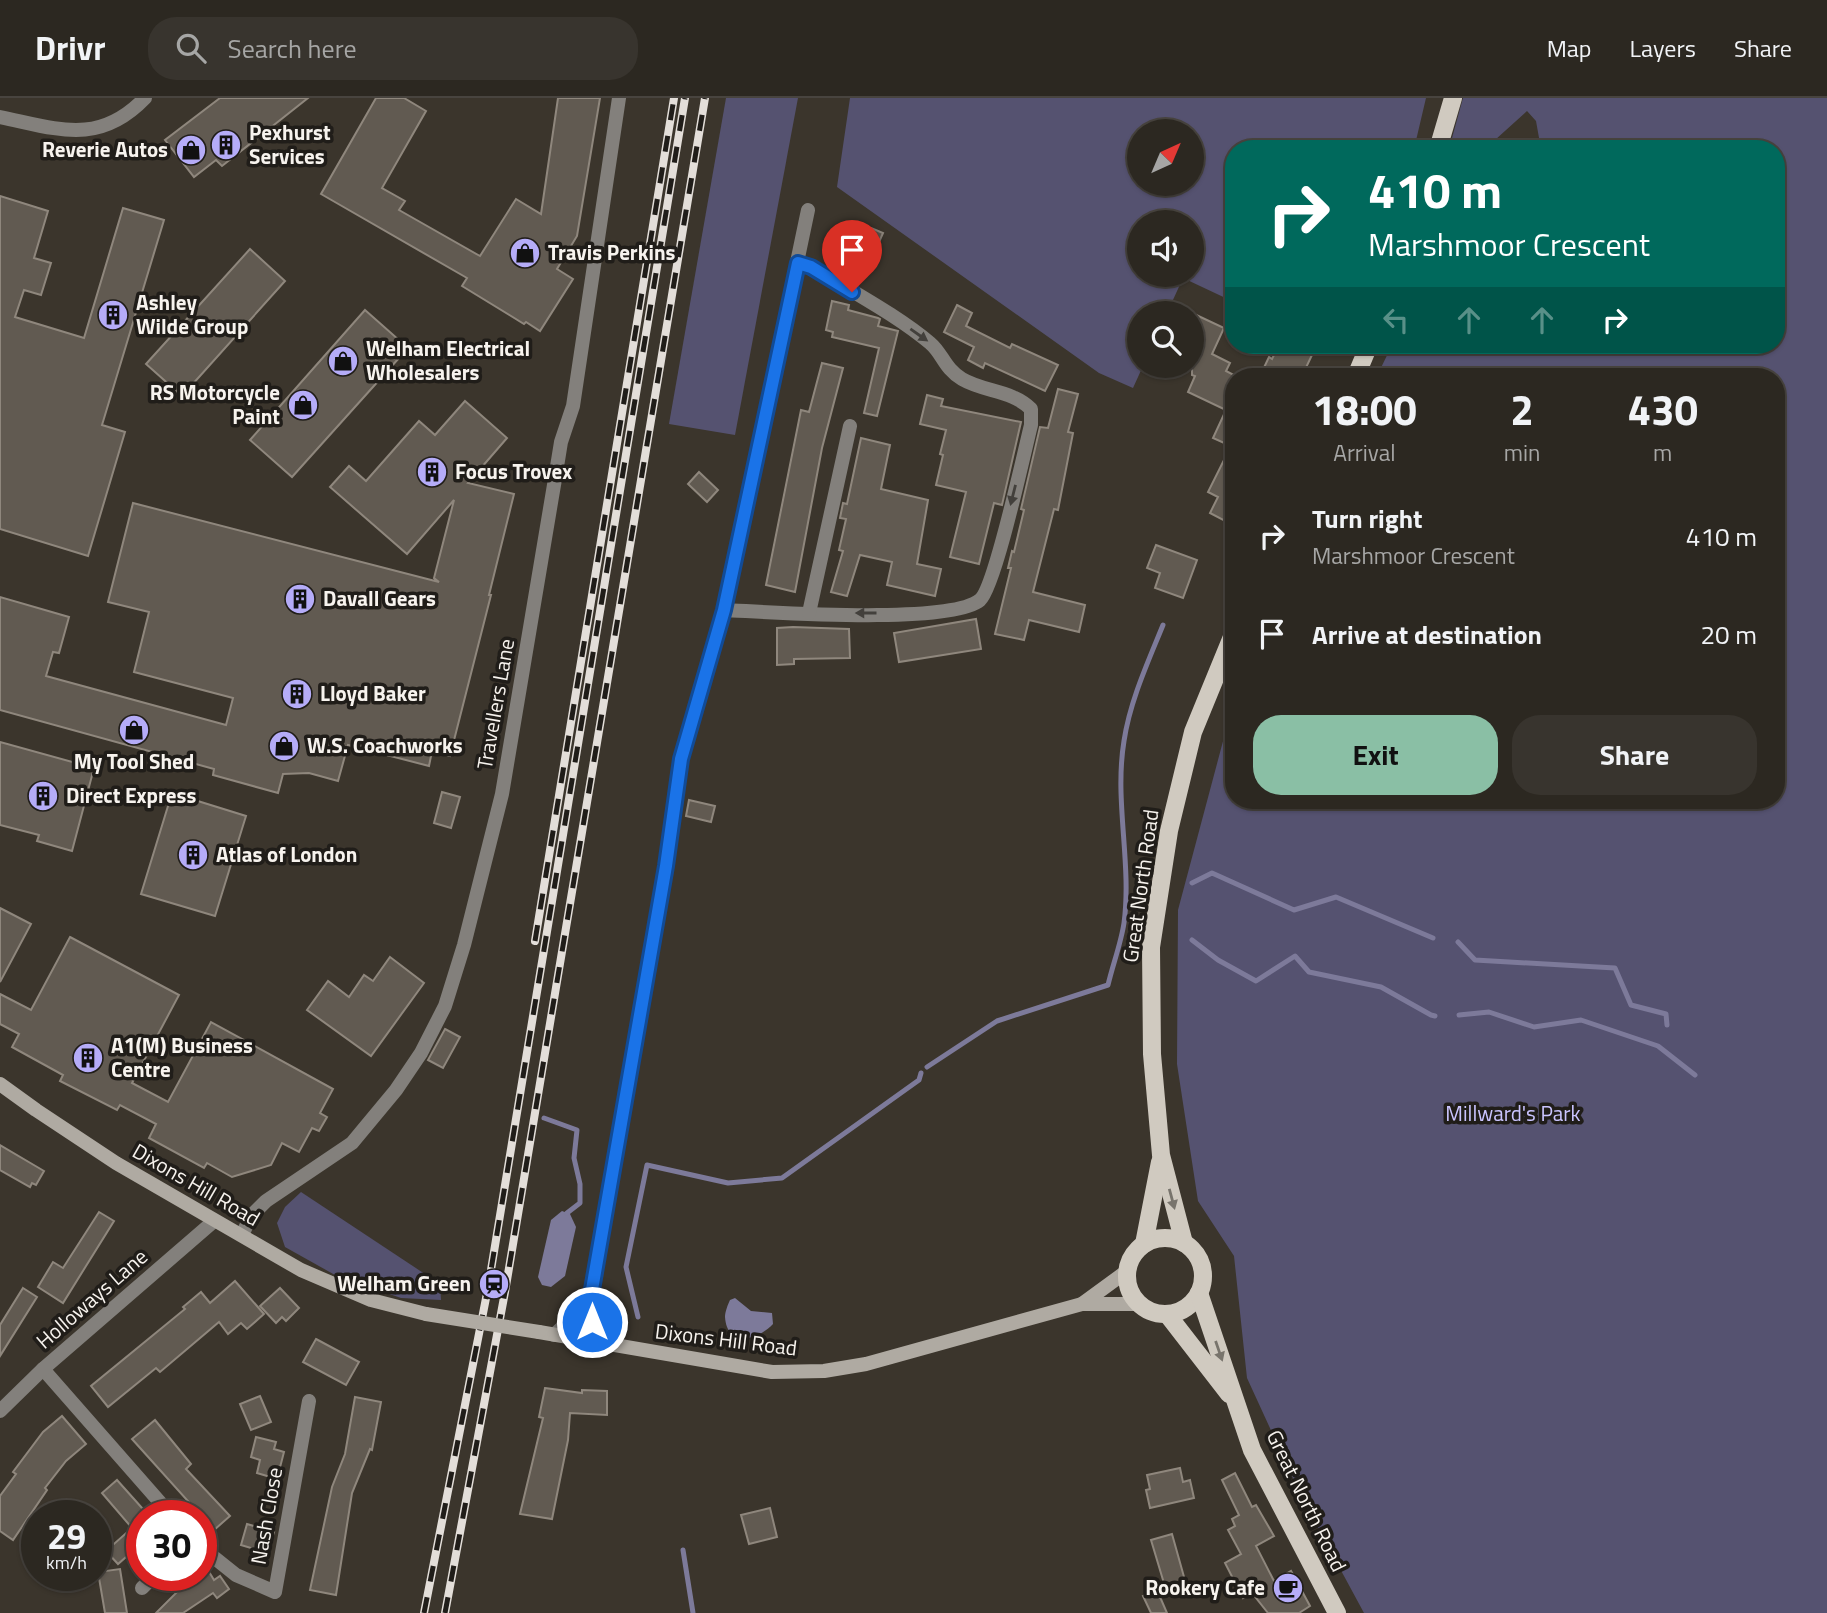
<!DOCTYPE html>
<html lang="en">
<head>
<meta charset="utf-8">
<style>
	body { margin:0; font-family:"Titillium Web",sans-serif; background:#38342e; color:#f1f3f6; height:100vh; display:flex; flex-direction:column; font-size:26px; white-space:nowrap }
	* { box-sizing:border-box; margin:0 }
	p { font-size:23px; color:#a6a6a5 }
	.icon { flex:none; width:38px; height:38px; fill:none; stroke:currentColor; stroke-width:2; stroke-linecap:round; stroke-linejoin:round }
	.map { position:relative; flex:1; overflow:hidden }
	.side { position:absolute; left:1225px; top:270px; width:560px; height:441px; display:flex; flex-direction:column; background:#2c2821; border-radius:28px; box-shadow:0 2px 5px #0004,0 0 0 2px #48443f }
	.side>* { flex:none }
	.top-card { position:absolute; left:1225px; top:42px; width:560px; height:214px; border-radius:28px; box-shadow:0 2px 5px #0004,0 0 0 2px #48443f; background:#00695c; color:#fff; overflow:hidden }
	.needle { width:46px; rotate:44deg }
	.controls { position:absolute; left:1127px; top:21px; display:grid; gap:14px }
	.controls a { display:grid; place-items:center; width:77px; height:77px; border-radius:50%; background:#2c2821; box-shadow:0 2px 5px #0004,0 0 0 2px #48443f; font-size:35px }
	.speed { position:absolute; left:21px; top:1402px; display:flex; gap:14px; font-size:35px; font-weight:700; text-align:center }
	.speed>* { display:grid; place-content:center; width:91px; height:91px; border-radius:50%; background:#2c2821; box-shadow:0 2px 5px #0004,0 0 0 2px #48443f; line-height:1 }
	.speed small { font-size:18px; font-weight:400 }
	.speed .limit { border:10px solid #d22; background:#fff; color:#111 }
	.pin { position:absolute; display:grid; place-items:center; width:60px; height:60px; color:#fff; margin:-72px -30px; border-radius:50% 50% 50% 0; rotate:-45deg; box-shadow:0 0 7px #0007 }
	.pin .icon { rotate:45deg }
	.me { position:absolute; width:77px; margin:-38px; rotate:0deg; stroke-linejoin:round; filter:drop-shadow(0 0 5px #0008) }
	.turn { display:flex; align-items:center; gap:24px; height:147px; padding:0 28px; font-size:32px }
	.turn .icon { width:91px; height:91px; stroke-width:2.5 }
	.turn b { display:block; font-size:49px; line-height:60px }
	.lanes { display:flex; align-items:center; height:66px; padding:0 28px; background:#0003; justify-content:center; gap:35px; direction:ltr }
	.lanes .off { opacity:.35 }
	.eta { display:flex; justify-content:space-evenly; align-items:center; height:119px; text-align:center }
	.eta b { font-size:42px; font-weight:700; line-height:49px }
	.cta { display:flex; gap:14px; margin-top:auto; padding:14px 28px }
	.cta a { flex:1; height:80px; border-radius:28px; background:#8abfa5; color:#111; font-size:28px; font-weight:700; line-height:80px; text-align:center }
	.cta a+a { background:#38342e; color:#f1f3f6 }
	ul { padding:0; list-style:none }
	li { display:flex; align-items:center; gap:21px; height:98px; padding:0 28px }
	li div { flex:1 }
	li b { display:block; font-size:26px }
	li em { font-style:normal }
	header { display:flex; align-items:center; gap:42px; box-sizing:border-box; height:98px; padding:0 35px; background:#2c2821; border-bottom:2px solid #48443f }
	header strong { font-size:33px }
	nav { display:flex; gap:38px; margin-inline-start:auto; font-size:24px }
	.search { width:490px; height:63px; background:#38342e; display:flex; align-items:center; gap:18px; box-sizing:border-box; padding:0 24px; border-radius:28px; color:#a6a6a5; font-size:26px }
	.map>svg:first-child { display:block }
	.green { fill:#555270; fill-rule:evenodd }
	.water { fill:#7d7a9a }
	.lines { fill:none; stroke-linecap:round; stroke-linejoin:round }
	.stream { stroke:#7d7a9a; stroke-width:5 }
	.building { fill:#615a51; stroke:#8f877d; stroke-width:2 }
	.street { stroke:#83807c; stroke-width:14 }
	.secondary { stroke:#afaaa2; stroke-width:14 }
	.primary { stroke:#d0cac0; stroke-width:18 }
	.rail-casing { stroke:#e3ded9; stroke-width:8 }
	.rail { stroke:#201d19; stroke-width:5; stroke-dasharray:16; stroke-linecap:butt }
	.secondary-bridge { stroke:#afaaa2; stroke-width:14 }
	.oneway { fill:#43403c }
	.oneway2 { fill:#78746c }
	.route-casing { stroke:#114b97; stroke-width:18 }
	.route { stroke:#1a73e8; stroke-width:12 }
	.labels { text-anchor:middle; stroke-width:7; stroke-linejoin:round; paint-order:stroke }
	.poi-label { font-size:21px; font-weight:bold; fill:#f7f3ee; stroke:#201d19; text-anchor:start }
	.street-label { font-size:21px; fill:#f7f3ee; stroke:#201d19 }
	.park-label { font-size:21px; fill:#cac4fe; stroke:#201d19 }
</style>
</head>
<body>
<header>
<strong>Drivr</strong>
<div class="search"><svg class="icon" aria-label="search" viewBox="0 0 24 24"><circle cx="10" cy="10" r="6"/><path d="M15 15l6 6"/></svg>Search here</div>
<nav><a>Map</a><a>Layers</a><a>Share</a></nav>
</header>
<div class="map">
<svg width="1827" height="1515" viewBox="0 0 1827 1515">
	<rect width="100%" height="100%" fill="#3b352c"/>
	<!-- green -->
	<g class="green">
		<polygon points="726,0 798,0 735,337 669,326"/>
		<path d="M850 0H1426L1414 51H1234V204L1183 180 1167 215H1139V268H1143L1133 290 1099 275 837 89ZM1192 33V86H1139V33ZM1192 124V177H1139V124Z"/>
		<polygon points="1463,0 1827,0 1827,1515 1364,1515 1304,1404 1247,1280 1234,1158 1198,1103 1177,966 1178,812 1234,602 1234,702 1776,702 1776,278 1377,278 1392,247 1776,247 1776,51 1541,51 1536,23 1527,13 1485,51 1449,51"/>
		<polygon points="301,1094 440,1186 441,1202 401,1200 335,1177 285,1149 277,1125 285,1109"/>
	</g>
	<!-- water -->
	<g class="water">
		<polygon points="562,1113 570,1116 576,1129 565,1178 551,1189 542,1187 538,1179 551,1122"/>
		<path d="M735 1200 751 1213 772 1215 773 1226C758 1242 727 1250 725 1219 725 1214 728 1206 730 1202Z"/>
	</g>
	<g class="lines">
		<!-- stream -->
		<g class="stream">
			<polyline points="1192,785 1212,775 1294,812 1336,799 1433,840"/>
			<polyline points="1192,842 1218,862 1256,883 1295,858 1309,874 1381,889 1431,917 1435,918"/>
			<polyline points="1458,844 1475,862 1615,870 1631,907 1666,916 1667,927"/>
			<polyline points="1459,917 1489,914 1534,929 1581,922 1658,948 1695,977"/>
			<path d="M927 969 997 923 1108 887C1113 866 1121 845 1124 825 1132 765 1114 703 1124 643 1130 603 1148 564 1163 527"/>
			<polyline points="544,1020 577,1032 574,1060 580,1086 580,1105 567,1115"/>
			<polyline points="638,1219 626,1169 647,1067 728,1085 782,1080 919,982 921,975"/>
			<polyline points="683,1452 693,1515"/>
		</g>
	</g>
	<!-- building -->
	<g class="building">
		<polygon points="220,0 308,0 222,68 216,62 194,79 165,42"/>
		<polygon points="376,0 404,0 426,13 382,90 405,103 399,112 480,158 516,101 541,116 558,0 600,0 577,138 557,171 573,181 540,233 526,224 524,226 462,188 467,180 321,96"/>
		<polygon points="0,98 48,113 34,160 51,165 41,197 24,192 15,219 84,240 123,110 164,122 102,327 125,334 88,458 0,431"/>
		<polygon points="871,130 883,135 865,176 836,163 842,148 859,156"/>
		<polygon points="250,151 285,183 182,298 146,266"/>
		<polygon points="832,203 849,207 848,212 878,220 880,221 878,228 898,233 877,318 864,315 879,250 832,239 833,234 826,232"/>
		<polygon points="957,207 972,215 966,228 1010,250 1012,246 1058,267 1045,293 985,265 983,270 968,262 974,249 944,234"/>
		<polygon points="365,212 408,250 292,379 250,342"/>
		<polygon points="1192,215 1224,230 1212,256 1230,265 1226,273 1234,277 1234,410 1227,424 1210,415 1218,399 1208,394 1231,348 1213,340 1226,312 1188,294 1195,278 1192,277"/>
		<polygon points="1279,247 1291,247 1312,257 1302,278 1260,278 1269,259 1272,261"/>
		<polygon points="822,265 843,270 822,350 795,494 766,487 801,312 809,314"/>
		<polygon points="1058,291 1078,296 1068,334 1073,335 1058,412 1054,411 1033,494 1085,507 1079,534 1029,522 1024,542 995,536 1011,470 1008,470 1012,453 1014,454 1024,412 1021,411 1040,329 1048,330"/>
		<polygon points="927,297 943,301 941,308 1021,324 1002,407 994,405 979,466 950,459 966,394 936,387 943,357 940,356 946,332 920,326"/>
		<polygon points="465,303 507,340 468,385 514,396 489,497 491,497 450,658 432,653 429,668 348,647 338,683 309,675 283,676 278,695 213,677 214,671 0,612 0,499 69,519 59,555 53,554 46,578 226,627 233,600 134,574 149,514 108,504 133,405 439,484 434,480 454,402 407,456 330,389 349,368 366,383 419,323 435,337"/>
		<polygon points="861,340 890,347 881,391 928,402 917,466 941,471 935,498 887,487 892,464 860,457 847,498 831,494 843,453 839,452 846,421 840,420 843,405 847,406"/>
		<polygon points="699,374 718,392 707,404 688,386"/>
		<polygon points="1156,447 1197,462 1183,500 1155,490 1160,475 1147,470"/>
		<polygon points="976,521 981,551 899,564 894,535"/>
		<polygon points="793,529 849,531 850,560 794,561 794,566 777,567 777,530"/>
		<polygon points="0,644 94,670 72,753 37,743 39,737 0,727"/>
		<polygon points="442,694 460,699 451,730 434,725"/>
		<polygon points="172,695 246,718 215,818 141,796"/>
		<polygon points="689,702 715,708 711,724 686,718"/>
		<polygon points="0,810 31,826 0,884"/>
		<polygon points="70,839 179,897 132,985 168,1004 211,924 333,991 320,1015 327,1019 319,1033 312,1030 299,1054 282,1045 271,1067 232,1079 207,1065 204,1070 149,1040 156,1026 120,1007 117,1012 60,983 63,977 12,949 19,936 0,926 0,896 31,912"/>
		<polygon points="390,859 424,885 371,958 307,912 328,883 349,899 364,877 373,883"/>
		<polygon points="445,931 460,939 443,970 428,962"/>
		<polygon points="0,1047 44,1073 36,1087 32,1085 30,1089 0,1072"/>
		<polygon points="99,1114 114,1123 63,1205 38,1189 53,1164 63,1170"/>
		<polygon points="235,1183 264,1216 247,1231 241,1225 228,1236 219,1224 160,1274 156,1270 108,1309 91,1288 185,1211 183,1209 201,1194 210,1205"/>
		<polygon points="23,1190 37,1199 0,1258 0,1227"/>
		<polygon points="280,1190 299,1210 286,1223 282,1219 276,1225 260,1208"/>
		<polygon points="316,1241 359,1264 346,1287 303,1264"/>
		<polygon points="545,1290 582,1295 582,1292 607,1293 607,1317 570,1315 568,1342 552,1421 520,1416 543,1320 539,1319"/>
		<polygon points="260,1298 271,1324 251,1332 240,1306"/>
		<polygon points="355,1299 381,1304 372,1352 370,1351 352,1395 336,1497 310,1492 332,1389 345,1356"/>
		<polygon points="62,1318 86,1346 66,1363 45,1390 47,1392 13,1442 0,1433 0,1398 16,1376 13,1374 43,1334"/>
		<polygon points="155,1322 191,1366 186,1371 230,1418 214,1432 132,1341"/>
		<polygon points="256,1339 276,1344 274,1351 284,1354 277,1381 257,1375 260,1362 251,1359"/>
		<polygon points="1180,1370 1183,1384 1190,1382 1194,1400 1150,1410 1146,1392 1150,1391 1147,1377"/>
		<polygon points="1235,1375 1252,1409 1256,1407 1274,1438 1256,1448 1274,1483 1291,1473 1310,1508 1299,1515 1268,1515 1252,1495 1243,1500 1225,1465 1241,1456 1228,1432 1235,1428 1232,1421 1239,1417 1222,1382"/>
		<polygon points="117,1382 142,1410 142,1445 118,1466 106,1453 132,1430 102,1395"/>
		<polygon points="770,1410 777,1439 749,1446 741,1417"/>
		<polygon points="247,1426 274,1434 268,1455 241,1447"/>
		<polygon points="1172,1436 1186,1486 1166,1492 1151,1442"/>
		<polygon points="120,1471 127,1515 105,1515 98,1474"/>
		<polygon points="208,1472 214,1482 220,1478 229,1491 217,1500 213,1495 183,1515 156,1515 182,1489"/>
		<polygon points="1157,1492 1167,1515 1151,1515 1143,1498"/>
	</g>
	<g class="lines">
		<!-- street -->
		<g class="street">
			<path d="M0 19C58 31 99 48 145 0"/>
			<path d="M724 512C771 514 949 527 980 502 995 489 1024 355 1031 327V311C1012 292 984 294 962 281 944 270 943 256 930 245 897 217 849 192 811 168L798 165"/>
			<polyline points="809,515 850,328"/>
			<polyline points="242,1137 251,1118 266,1103 352,1045 396,992 421,955 445,908 464,847 502,696 555,381 561,344 573,308 619,0"/>
			<polyline points="554,1237 590,1203"/>
			<polyline points="597,1245 590,1203 666,768 681,661 724,512 808,112"/>
			<polyline points="43,1271 172,1418"/>
			<polyline points="0,1313 43,1271 214,1123"/>
			<polyline points="201,1449 236,1477 275,1494 309,1303"/>
			<polyline points="142,1490 155,1477"/>
		</g>
		<!-- secondary -->
		<g class="secondary">
			<polyline points="0,986 36,1012 116,1065 301,1172 371,1202 426,1216"/>
			<polyline points="1082,1206 1127,1173"/>
			<polyline points="539,1234 772,1274 824,1273 866,1266 1082,1206 1139,1206"/>
		</g>
		<!-- primary -->
		<g class="primary">
			<polyline points="1438,51 1453,0"/>
			<polyline points="1356,278 1369,247"/>
			<circle cx="1165" cy="1178" r="38"/>
			<polyline points="1184,1145 1161,1057 1152,956 1151,849 1169,733 1193,634 1234,534"/>
			<polyline points="1144,1146 1160,1064"/>
			<polyline points="1199,1195 1252,1352 1337,1515"/>
			<polyline points="1167,1216 1229,1296"/>
		</g>
		<!-- rail casing -->
		<g class="rail-casing">
			<g id="rail">
				<polyline points="535,843 674,0"/>
				<polyline points="424,1515 488,1190 685,0"/>
				<polyline points="445,1515 505,1194 705,0"/>
			</g>
		</g>
		<!-- rail -->
		<use href="#rail" class="rail"/>
		<!-- secondary-bridge -->
		<polyline class="secondary-bridge" points="426,1216 539,1234"/>
	</g>
	<!-- one-way arrows -->
	<defs><path id="oneway-solid" d="M-6-.8H1V-3.2L6.5 0L1 3.2V.8H-6Z" transform="scale(1.75)"/></defs>
	<g class="oneway">
		<use href="#oneway-solid" transform="translate(919 237) rotate(35)"/>
		<use href="#oneway-solid" transform="translate(1013 397) rotate(104)"/>
		<use href="#oneway-solid" transform="translate(866 515) rotate(180)"/>
	</g>
	<g class="oneway2">
		<use href="#oneway-solid" transform="translate(1172 1101) rotate(75)"/>
		<use href="#oneway-solid" transform="translate(1219 1253) rotate(71)"/>
	</g>
	<g class="lines">
		<!-- route casing -->
		<g class="route-casing">
			<polyline id="route" points="592,1224 590,1203 666,768 681,661 724,512 798,165 811,169 852,194"/>
		</g>
		<!-- route -->
		<use href="#route" class="route"/>
	</g>
	<!-- icons -->
	<defs>
		<g id="building-disc" transform="scale(1.575)"><circle r="9.5" fill="#b5acf8" stroke="#201d19"/><path d="M-4-6H4V6H1V3H-1V6H-4ZM-2.5-4.3h1.7v1.8h-1.7ZM.8-4.3h1.7v1.8H.8ZM-2.5-1h1.7V.8h-1.7ZM.8-1h1.7V.8H.8Z" fill="#111"/></g>
		<g id="shop-disc" transform="scale(1.575)"><circle r="9.5" fill="#b5acf8" stroke="#201d19"/><path d="M-5-2.5h2.3a2.7 3.5 0 0 1 5.4 0H5L5.5 6h-11ZM-1.5-2.5h3a1.5 2.3 0 0 0-3 0Z" fill="#111"/></g>
		<g id="station-disc" transform="scale(1.575)"><circle r="9.5" fill="#b5acf8" stroke="#201d19"/><path d="M-3-6H3Q5-6 5-4V2Q5 4 3 4L4.5 6H3L1.5 4h-3L-3 6H-4.5L-3 4Q-5 4-5 2V-4Q-5-6-3-6ZM-3.5-4v3h7v-3ZM-3.5 1v1.5H-2V1ZM2 1v1.5H3.5V1Z" fill="#111"/></g>
		<g id="cafe-disc" transform="scale(1.575)"><circle r="9.5" fill="#b5acf8" stroke="#201d19"/><path d="M-5.5-4.5H6V0H3Q3 3.5 0 3.5H-2.5Q-5.5 3.5-5.5 0ZM3-3.2v2h1.7v-2ZM-6 4.5H4V6H-6Z" fill="#111"/></g>
	</defs>
	<g fill-rule="evenodd">
		<use href="#building-disc" x="226" y="47"/>
		<use href="#shop-disc" x="191" y="52"/>
		<use href="#shop-disc" x="525" y="155"/>
		<use href="#building-disc" x="113" y="217"/>
		<use href="#shop-disc" x="343" y="263"/>
		<use href="#shop-disc" x="303" y="307"/>
		<use href="#building-disc" x="432" y="374"/>
		<use href="#building-disc" x="300" y="501"/>
		<use href="#building-disc" x="297" y="596"/>
		<use href="#shop-disc" x="134" y="632"/>
		<use href="#shop-disc" x="284" y="648"/>
		<use href="#building-disc" x="43" y="698"/>
		<use href="#building-disc" x="193" y="757"/>
		<use href="#building-disc" x="88" y="960"/>
		<use href="#station-disc" x="494" y="1186"/>
		<use href="#cafe-disc" x="1288" y="1490"/>
	</g>
	<g class="labels">
		<!-- poi labels -->
		<g class="poi-label">
			<text x="249" y="42">Pexhurst<tspan x="249" dy="24">Services</tspan></text>
			<text x="168" y="59" text-anchor="end">Reverie Autos</text>
			<text x="548" y="162">Travis Perkins</text>
			<text x="136" y="212">Ashley<tspan x="136" dy="24">Wilde Group</tspan></text>
			<text x="366" y="258">Welham Electrical<tspan x="366" dy="24">Wholesalers</tspan></text>
			<text x="280" y="302" text-anchor="end">RS Motorcycle<tspan x="280" dy="24">Paint</tspan></text>
			<text x="455" y="381">Focus Trovex</text>
			<text x="323" y="508">Davall Gears</text>
			<text x="320" y="603">Lloyd Baker</text>
			<text x="307" y="655">W.S. Coachworks</text>
			<text x="134" y="671" text-anchor="middle">My Tool Shed</text>
			<text x="66" y="705">Direct Express</text>
			<text x="216" y="764">Atlas of London</text>
			<text x="111" y="955">A1(M) Business<tspan x="111" dy="24">Centre</tspan></text>
			<text x="471" y="1193" text-anchor="end">Welham Green</text>
			<text x="1265" y="1497" text-anchor="end">Rookery Cafe</text>
		</g>
		<!-- street labels -->
		<g class="street-label">
			<text transform="translate(496 606) rotate(-80)" y="7">Travellers Lane</text>
			<text transform="translate(1141 788) rotate(-82)" y="7">Great North Road</text>
			<text transform="translate(196 1087) rotate(30)" y="7">Dixons Hill Road</text>
			<text transform="translate(92 1201) rotate(-41)" y="7">Holloways Lane</text>
			<text transform="translate(726 1242) rotate(7)" y="7">Dixons Hill Road</text>
			<text transform="translate(1306 1403) rotate(64)" y="7">Great North Road</text>
			<text transform="translate(267 1418) rotate(-80)" y="7">Nash Close</text>
		</g>
		<!-- park labels -->
		<g class="park-label">
			<text x="1513" y="1023">Millward's Park</text>
		</g>
	</g>
</svg>
<div class="controls">
<a><svg class="needle" viewBox="-14 -14 28 28"><path d="M0-13l5 13h-10z" fill="#e53935"/><path d="M0 13l5-13h-10z" fill="#a6a6a5"/></svg></a>
<a><svg class="icon" aria-label="sound" viewBox="0 0 24 24"><path d="M4 9h4l5-4v14l-5-4H4zM17 9q2 3 0 6"/></svg></a>
<a><svg class="icon" aria-label="search" viewBox="0 0 24 24"><circle cx="10" cy="10" r="6"/><path d="M15 15l6 6"/></svg></a>
</div>
<div class="speed"><div>29<small>km/h</small></div><div class="limit">30</div></div>
<div class="pin" style="left:852px;top:194px;background:#d93025"><svg class="icon" aria-label="arrive" viewBox="0 0 24 24"><path d="M6 21V4h12l-3 4 3 4H6"/></svg></div>
<svg class="me" style="left:592px;top:1224px" viewBox="-20 -20 40 40"><circle r="17" fill="#1a73e8" stroke="#fff" stroke-width="3"/><path d="M0-11L8 9 0 5-8 9z" fill="#fff"/></svg>
<div class="top-card">
<div class="turn"><svg class="icon" aria-label="right" viewBox="0 0 24 24"><path d="M7 20v-9h11M14 6l5 5-5 5"/></svg><div><b>410 m</b>Marshmoor Crescent</div></div>
<div class="lanes"><svg class="icon off" aria-label="left" viewBox="0 0 24 24"><path d="M17 20v-9H6M10 6l-5 5 5 5"/></svg><svg class="icon off" aria-label="ahead" viewBox="0 0 24 24"><path d="M12 20V5M6 11l6-6 6 6"/></svg><svg class="icon off" aria-label="ahead" viewBox="0 0 24 24"><path d="M12 20V5M6 11l6-6 6 6"/></svg><svg class="icon" aria-label="right" viewBox="0 0 24 24"><path d="M7 20v-9h11M14 6l5 5-5 5"/></svg></div>
</div>
<section class="side">
<div class="eta">
<div><b>18:00</b><p>Arrival</p></div>
<div><b>2</b><p>min</p></div>
<div><b>430</b><p>m</p></div>
</div>
<ul>
<li><svg class="icon" aria-label="right" viewBox="0 0 24 24"><path d="M7 20v-9h11M14 6l5 5-5 5"/></svg><div><b>Turn right</b><p>Marshmoor Crescent</p></div><em>410 m</em></li>
<li><svg class="icon" aria-label="arrive" viewBox="0 0 24 24"><path d="M6 21V4h12l-3 4 3 4H6"/></svg><div><b>Arrive at destination</b></div><em>20 m</em></li>
</ul>
<div class="cta"><a>Exit</a><a>Share</a></div>
</section>
</div>
</body>
</html>
